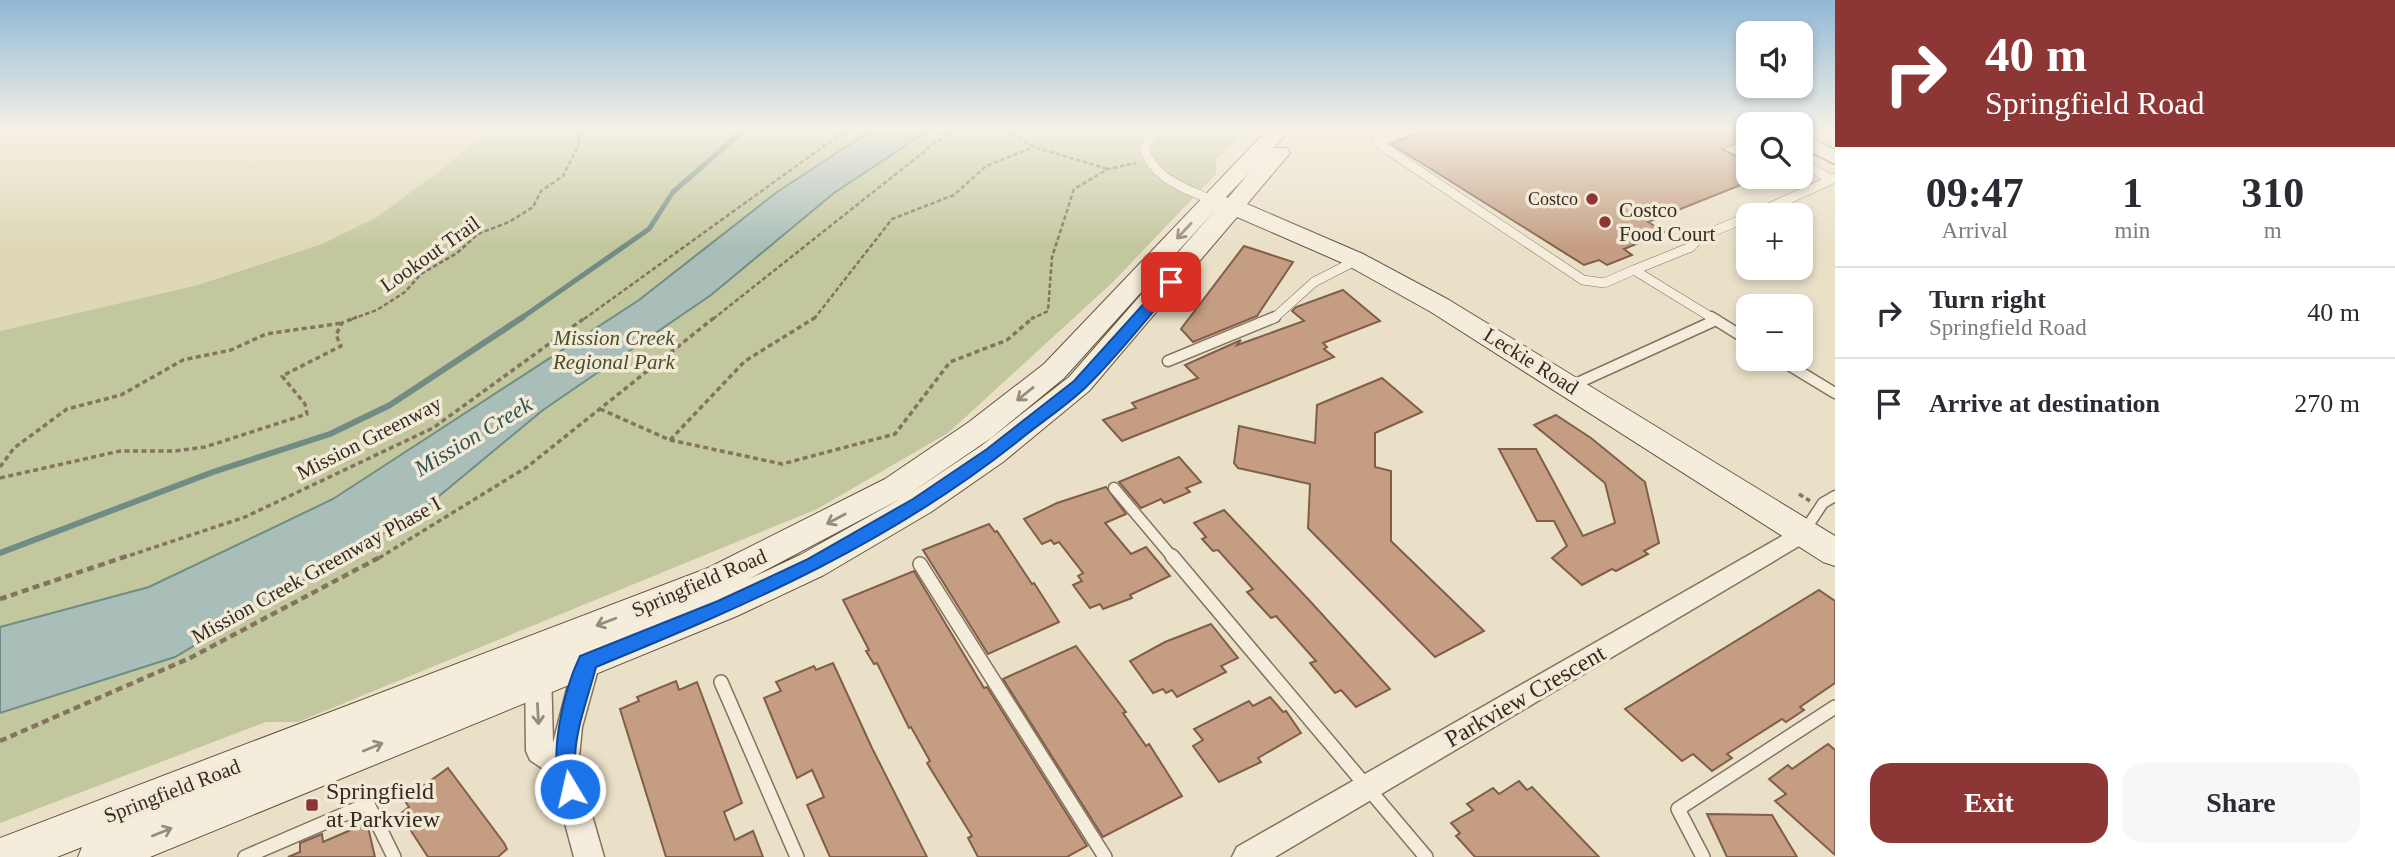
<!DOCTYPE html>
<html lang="en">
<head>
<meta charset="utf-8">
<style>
	body { margin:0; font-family:"Times New Roman",serif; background:#f7f7f7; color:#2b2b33; height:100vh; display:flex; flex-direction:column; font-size:26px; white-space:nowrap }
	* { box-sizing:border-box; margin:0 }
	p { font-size:23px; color:#7c7c81 }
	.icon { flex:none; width:38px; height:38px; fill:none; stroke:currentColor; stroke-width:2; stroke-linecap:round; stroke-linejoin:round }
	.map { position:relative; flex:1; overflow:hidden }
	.sheet { display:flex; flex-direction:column; background:#fff; width:560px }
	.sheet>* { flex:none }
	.hud { background:#8c3636; color:#fff; overflow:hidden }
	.controls { position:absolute; left:1736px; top:21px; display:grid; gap:14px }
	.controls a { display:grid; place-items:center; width:77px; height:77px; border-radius:14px; background:#fff; box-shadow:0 4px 10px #0003; font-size:35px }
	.pin { position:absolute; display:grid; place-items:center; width:60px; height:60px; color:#fff; margin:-30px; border-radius:14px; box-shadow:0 4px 10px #0006 }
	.me { position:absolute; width:77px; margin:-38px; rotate:351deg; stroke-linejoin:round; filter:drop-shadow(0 0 5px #0008) }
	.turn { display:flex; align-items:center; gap:24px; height:147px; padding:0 35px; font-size:32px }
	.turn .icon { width:91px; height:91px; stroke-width:2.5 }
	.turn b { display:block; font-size:49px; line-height:60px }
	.eta { display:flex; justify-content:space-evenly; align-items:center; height:119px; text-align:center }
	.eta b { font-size:42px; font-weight:600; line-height:49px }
	.button { display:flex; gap:14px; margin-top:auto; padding:14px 35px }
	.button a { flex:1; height:80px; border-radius:21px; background:#8c3636; color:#fff; font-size:28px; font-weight:600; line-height:80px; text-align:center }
	.button a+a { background:#f7f7f7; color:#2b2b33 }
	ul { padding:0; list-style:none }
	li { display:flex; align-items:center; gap:21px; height:91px; padding:0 35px; border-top:2px solid #e1e1e2 }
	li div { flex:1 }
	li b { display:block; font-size:26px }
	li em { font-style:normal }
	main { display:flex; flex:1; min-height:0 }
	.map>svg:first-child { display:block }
	.farmland { fill:#ded8b6 }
	.green { fill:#c2c79d }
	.water { fill:#a9beb8; stroke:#708c85; stroke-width:2 }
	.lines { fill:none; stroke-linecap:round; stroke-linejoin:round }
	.stream-far1 { stroke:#708c85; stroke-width:5 }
	.stream { stroke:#708c85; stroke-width:6 }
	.building { fill:#c49d82; stroke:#805e48; stroke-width:2 }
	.service-far2-casing { stroke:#84735f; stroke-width:10 }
	.service-far1-casing { stroke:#84735f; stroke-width:13 }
	.service-casing { stroke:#84735f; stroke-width:16 }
	.minor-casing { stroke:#84735f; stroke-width:3 }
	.tertiary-casing { stroke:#84735f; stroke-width:3 }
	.secondary-casing { stroke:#665442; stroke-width:2 }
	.path-far2 { stroke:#84735f; stroke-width:2.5; stroke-dasharray:4.5 2.5; stroke-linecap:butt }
	.path-far1 { stroke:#84735f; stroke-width:3.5; stroke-dasharray:5 3.5; stroke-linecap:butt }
	.path { stroke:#84735f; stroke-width:4.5; stroke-dasharray:7 4.5; stroke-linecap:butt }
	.service-far2 { stroke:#f5eddb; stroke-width:9 }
	.service-far1 { stroke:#f5eddb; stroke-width:10 }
	.service { stroke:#f5eddb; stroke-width:13 }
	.minor { fill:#f5eddb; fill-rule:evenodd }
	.tertiary { fill:#f5eddb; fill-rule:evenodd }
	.secondary { fill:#f5eddb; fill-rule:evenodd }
	.oneway { stroke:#968c7e }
	.route { fill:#1a73e8; stroke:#114b97; stroke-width:2 }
	.poi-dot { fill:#8c3636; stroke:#f2ead7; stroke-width:2.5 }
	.labels { text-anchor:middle; stroke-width:7; stroke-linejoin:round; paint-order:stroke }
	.far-poi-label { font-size:18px; fill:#362b21; stroke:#f2ead7; text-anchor:end }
	.poi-label { font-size:21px; fill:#362b21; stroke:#f2ead7; text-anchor:start }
	.street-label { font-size:21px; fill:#362b21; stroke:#f2ead7 }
	.park-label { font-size:21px; font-style:italic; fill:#47502a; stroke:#f2ead7 }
	.water-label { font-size:23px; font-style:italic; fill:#325452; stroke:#f2ead7 }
	.near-street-label { font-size:24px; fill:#362b21; stroke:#f2ead7 }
	.near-poi-label { font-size:24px; fill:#362b21; stroke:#f2ead7; text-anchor:start }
</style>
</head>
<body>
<main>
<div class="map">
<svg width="1835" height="857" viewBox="0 0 1835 857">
	<rect width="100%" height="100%" fill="#eae0c8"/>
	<!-- farmland -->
	<polygon class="farmland" points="0,128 489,128 445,167 377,217 322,244 198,285 0,331"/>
	<!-- green -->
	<polygon class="green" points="489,128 1248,128 1216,160 1216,174 1112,283 948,433 817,509 298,722 266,722 0,823 0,331 198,285 322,244 377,217 445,167"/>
	<!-- water -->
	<polygon class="water" points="875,128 932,128 834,193 711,295 543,410 421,511 175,657 0,713 0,627 149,587 333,499 639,300 777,192"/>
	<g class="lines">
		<!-- stream-far1 -->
		<polyline class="stream-far1" points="520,319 649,229 673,192 746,128"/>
		<!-- stream -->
		<polyline class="stream" points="0,553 213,472 330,434 390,405 523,317"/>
	</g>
	<!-- building -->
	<g class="building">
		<polygon points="1428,128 1729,128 1748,139 1722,149 1748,162 1748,182 1648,222 1665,232 1624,249 1632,255 1607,265 1599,260 1584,265 1391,144"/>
		<polygon points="1244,246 1293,262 1257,316 1193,342 1181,329"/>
		<polygon points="1343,290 1380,321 1323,343 1327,347 1324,349 1334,357 1122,441 1103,420 1136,408 1132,403 1198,378 1185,365 1241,340 1237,345 1304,321 1292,311 1296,307"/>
		<polygon points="1382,378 1422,412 1375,433 1375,467 1391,471 1391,541 1484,631 1435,657 1308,528 1310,484 1238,468 1234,463 1239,426 1315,443 1317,405"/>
		<polygon points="1556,415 1591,438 1645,482 1659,543 1644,551 1648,554 1616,571 1612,569 1582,585 1552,558 1567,546 1554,521 1537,521 1499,449 1536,449 1583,536 1615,523 1605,483 1534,425"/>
		<polygon points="1179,457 1201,482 1186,488 1190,492 1164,503 1161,499 1141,508 1119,482"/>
		<polygon points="1106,487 1126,514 1105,523 1131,554 1146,547 1170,576 1130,595 1132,598 1103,609 1100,604 1090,608 1073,585 1082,581 1078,576 1083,573 1059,542 1054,544 1051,540 1042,544 1024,519 1057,503"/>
		<polygon points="1224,510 1309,600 1390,689 1356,707 1341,690 1335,693 1310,663 1316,661 1276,616 1271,618 1247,592 1253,589 1218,550 1213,551 1202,539 1206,537 1194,523"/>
		<polygon points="989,524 995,532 997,531 1032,584 1034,583 1059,622 988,654 923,550"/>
		<polygon points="914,571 984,688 987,687 1087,846 1067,857 978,857 968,838 972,836 927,763 930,761 911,727 909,728 877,663 874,664 866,651 869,650 843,600"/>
		<polygon points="1819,590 1835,601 1835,683 1800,707 1804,710 1786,722 1782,719 1727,754 1732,758 1712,771 1693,754 1682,761 1625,709"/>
		<polygon points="1211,624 1238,658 1221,666 1226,672 1177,697 1172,690 1166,693 1163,689 1153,693 1130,661 1165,642"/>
		<polygon points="1076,646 1126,712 1123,713 1146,746 1149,744 1182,796 1103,837 1003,679"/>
		<polygon points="833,663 872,748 927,857 830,857 807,805 824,797 812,770 797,778 764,698 781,691 776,682 814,666 816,670"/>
		<polygon points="676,681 679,690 697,682 742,803 724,812 735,840 753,831 763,857 666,857 620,709 639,701 637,697"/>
		<polygon points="1270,697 1283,712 1286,711 1301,733 1258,758 1261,762 1219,782 1193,746 1203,740 1194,729 1249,701 1253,706"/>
		<polygon points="1828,744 1835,750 1835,855 1775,801 1786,794 1769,779 1788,765 1792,769"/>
		<polygon points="448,768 504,843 507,849 498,857 428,857 400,814 409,807 404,800"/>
		<polygon points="1519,781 1527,790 1532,787 1599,857 1475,857 1456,836 1460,833 1451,823 1473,810 1467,804 1493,788 1499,794"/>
		<polygon points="1707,814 1772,815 1797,857 1727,857"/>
		<polygon points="367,823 375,857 288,857 300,852 300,843 322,834 323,842"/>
	</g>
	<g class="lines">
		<!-- service-far2 casing -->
		<g class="service-far2-casing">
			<g id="service-far2">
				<path d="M1157 128 1144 148C1154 179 1183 187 1211 200"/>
				<polyline points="1414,128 1376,142 1583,280 1604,283 1634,270"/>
				<polyline points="1743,128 1748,132"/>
				<polyline points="1831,128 1835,129"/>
				<polyline points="1801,162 1830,179"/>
				<polyline points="1753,215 1835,178"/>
				<polyline points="1273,319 1314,282 1357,260"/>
				<polyline points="1714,319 1634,270 1691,247 1700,237 1748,217"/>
			</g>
		</g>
		<!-- service-far1 casing -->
		<g class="service-far1-casing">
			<g id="service-far1">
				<polyline points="1711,317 1748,340"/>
				<polyline points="1779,359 1835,393"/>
				<polyline points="1168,361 1275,317"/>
				<polyline points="1571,386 1716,320"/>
				<polyline points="1114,488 1173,558"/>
				<polyline points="1803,533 1823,503 1835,496"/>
			</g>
		</g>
		<!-- service casing -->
		<g class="service-casing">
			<g id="service">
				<polyline points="1172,556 1426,857"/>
				<polyline points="920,564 1105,857"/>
				<polyline points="721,682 797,857"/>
				<polyline points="245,857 368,804 394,857"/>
				<polyline points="1703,857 1678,809 1835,707"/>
			</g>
		</g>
		<!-- minor casing -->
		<g class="minor-casing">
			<g id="minor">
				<polygon points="1803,524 1811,527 1815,533 1811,539 1275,857 1232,857 1237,847"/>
				<polygon points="587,651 596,654 600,662 582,727 578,767 604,857 574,857 552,775 530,760 526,751 525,670 529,662 538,659 547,662 551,670 553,743 574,662 578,654"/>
			</g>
		</g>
		<!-- tertiary casing -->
		<g class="tertiary-casing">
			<polygon id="tertiary" points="1801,133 1835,150 1835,164 1801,147"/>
		</g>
		<!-- secondary casing -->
		<g class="secondary-casing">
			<path id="secondary" d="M1269 128H1291L1274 148H1287L1290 153 1247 204 1363 254 1449 300 1835 536V566L1823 562 1431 312 1345 264 1237 217 1089 391 1003 462 931 512 824 575 737 616 150 857H78L82 847 57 857H0V838L708 568 885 479 969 422 1044 364ZM1250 172 1228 198 1226 197ZM1216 209 1069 377 981 446 909 494 991 438 1064 378ZM902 498 800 555 749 579Z"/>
		</g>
		<!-- path-far2 -->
		<g class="path-far2">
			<polyline points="1012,128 1010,133 1034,147 1108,169"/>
			<polyline points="352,319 377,310 405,292 421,274 457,253 478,234 509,222 533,207 541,191 563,176 578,146 580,128"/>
			<polyline points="584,319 849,128"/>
			<polyline points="713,319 954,128"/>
			<polyline points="814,319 892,219 954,195 986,166 1034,147"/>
			<polyline points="1031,319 1048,311 1052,257 1074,189 1108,169 1136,163"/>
		</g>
		<!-- path-far1 -->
		<g class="path-far1">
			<polyline points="600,409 670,440 782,464 895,434 950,362 1007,340 1034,317"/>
			<polyline points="670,440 745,361 816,317"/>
			<polyline points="0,467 14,448 67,409 121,395 183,360 231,350 266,334 342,323"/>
			<polyline points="0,478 120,451 175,451 205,447 307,414 305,404 282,376 341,346 336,335 342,323 357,317"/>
			<polyline points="1799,494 1810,501"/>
			<polyline points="122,558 245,517 433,428 586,317"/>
			<polyline points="379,558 527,467 715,317"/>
		</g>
		<!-- path -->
		<g class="path">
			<polyline points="0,599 127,556"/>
			<polyline points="0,741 190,658 382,556"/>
		</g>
		<!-- service-far2 -->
		<use href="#service-far2" class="service-far2"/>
		<!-- service-far1 -->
		<use href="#service-far1" class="service-far1"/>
		<!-- service -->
		<use href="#service" class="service"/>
		<!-- minor -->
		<use href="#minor" class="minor"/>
		<!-- tertiary -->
		<use href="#tertiary" class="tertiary"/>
		<!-- secondary -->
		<use href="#secondary" class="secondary"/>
	</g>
	<!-- one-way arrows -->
	<defs><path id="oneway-shaft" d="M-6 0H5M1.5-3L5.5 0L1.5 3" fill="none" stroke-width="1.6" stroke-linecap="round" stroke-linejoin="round" transform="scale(1.75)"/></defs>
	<g class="oneway">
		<use href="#oneway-shaft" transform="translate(1184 231) rotate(133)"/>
		<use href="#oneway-shaft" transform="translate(1025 394) rotate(141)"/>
		<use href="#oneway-shaft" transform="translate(836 519) rotate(152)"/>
		<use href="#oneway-shaft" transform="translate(606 622) rotate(159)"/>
		<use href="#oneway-shaft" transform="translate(538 714) rotate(87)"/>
		<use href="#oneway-shaft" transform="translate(373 747) rotate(-22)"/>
		<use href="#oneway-shaft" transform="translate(162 832) rotate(-22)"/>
	</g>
	<!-- sky -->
	<linearGradient id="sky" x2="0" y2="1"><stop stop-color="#8fb8d5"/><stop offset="0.52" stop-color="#f6f1e6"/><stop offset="1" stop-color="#f6f1e6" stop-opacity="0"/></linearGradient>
	<rect width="1835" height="248" fill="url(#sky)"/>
	<!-- route -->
	<path class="route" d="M1171 277 1178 282 1176 285C1146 319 1118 356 1085 388 1067 405 1046 419 1027 434 894 542 752 603 596 667 588 698 574 732 575 764 575 776 583 785 578 796L570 799 563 796C547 759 563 692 580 656L718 601 806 560 913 499 987 449 1074 381 1166 279Z"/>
	<!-- markers -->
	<g class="poi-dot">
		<circle cx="1592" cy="199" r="7"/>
		<circle cx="1605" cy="222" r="7"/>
		<rect x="305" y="798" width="14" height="14" rx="3.5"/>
	</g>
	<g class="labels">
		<!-- far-poi labels -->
		<g class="far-poi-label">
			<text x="1578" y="205">Costco</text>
		</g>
		<!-- poi labels -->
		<g class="poi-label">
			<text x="1619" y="217">Costco<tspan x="1619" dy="24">Food Court</tspan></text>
		</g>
		<!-- street labels -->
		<g class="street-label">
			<text transform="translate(430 254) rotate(-35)" y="7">Lookout Trail</text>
			<text transform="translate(1531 361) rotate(32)" y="7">Leckie Road</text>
			<text transform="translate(369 438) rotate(-27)" y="7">Mission Greenway</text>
			<text transform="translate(316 570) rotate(-29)" y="7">Mission Creek Greenway Phase I</text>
			<text transform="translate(699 583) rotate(-23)" y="7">Springfield Road</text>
			<text transform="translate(172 791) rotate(-21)" y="7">Springfield Road</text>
		</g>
		<!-- park labels -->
		<g class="park-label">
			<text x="614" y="345">Mission Creek<tspan x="614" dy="24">Regional Park</tspan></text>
		</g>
		<!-- water labels -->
		<g class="water-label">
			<text transform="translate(473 436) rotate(-31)" y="8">Mission Creek</text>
		</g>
		<!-- near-street labels -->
		<g class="near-street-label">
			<text transform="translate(1525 696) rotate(-30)" y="8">Parkview Crescent</text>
		</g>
		<!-- near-poi labels -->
		<g class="near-poi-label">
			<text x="326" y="799">Springfield<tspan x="326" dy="28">at Parkview</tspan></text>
		</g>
	</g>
</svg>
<div class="controls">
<a><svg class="icon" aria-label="sound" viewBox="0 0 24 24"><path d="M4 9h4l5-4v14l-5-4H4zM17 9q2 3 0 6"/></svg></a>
<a><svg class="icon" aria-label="search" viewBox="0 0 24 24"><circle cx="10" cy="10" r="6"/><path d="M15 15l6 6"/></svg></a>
<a>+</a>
<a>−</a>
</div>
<div class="pin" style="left:1171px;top:282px;background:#d93025"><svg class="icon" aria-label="arrive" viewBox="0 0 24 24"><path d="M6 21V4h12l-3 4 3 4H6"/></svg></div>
<svg class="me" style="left:570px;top:789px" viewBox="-20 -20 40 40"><circle r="17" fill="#1a73e8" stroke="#fff" stroke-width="3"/><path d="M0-11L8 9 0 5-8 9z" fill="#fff"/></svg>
</div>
<section class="sheet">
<div class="hud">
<div class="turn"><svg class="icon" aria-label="right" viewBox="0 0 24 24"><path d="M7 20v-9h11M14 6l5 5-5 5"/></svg><div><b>40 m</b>Springfield Road</div></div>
</div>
<div class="eta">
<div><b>09:47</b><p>Arrival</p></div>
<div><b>1</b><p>min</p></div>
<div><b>310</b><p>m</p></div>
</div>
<ul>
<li><svg class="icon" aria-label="right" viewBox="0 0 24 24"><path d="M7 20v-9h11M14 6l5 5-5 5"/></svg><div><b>Turn right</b><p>Springfield Road</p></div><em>40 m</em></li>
<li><svg class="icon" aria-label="arrive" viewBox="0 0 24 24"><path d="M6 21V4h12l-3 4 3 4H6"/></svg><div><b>Arrive at destination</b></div><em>270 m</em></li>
</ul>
<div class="button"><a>Exit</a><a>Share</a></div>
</section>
</main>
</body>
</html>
